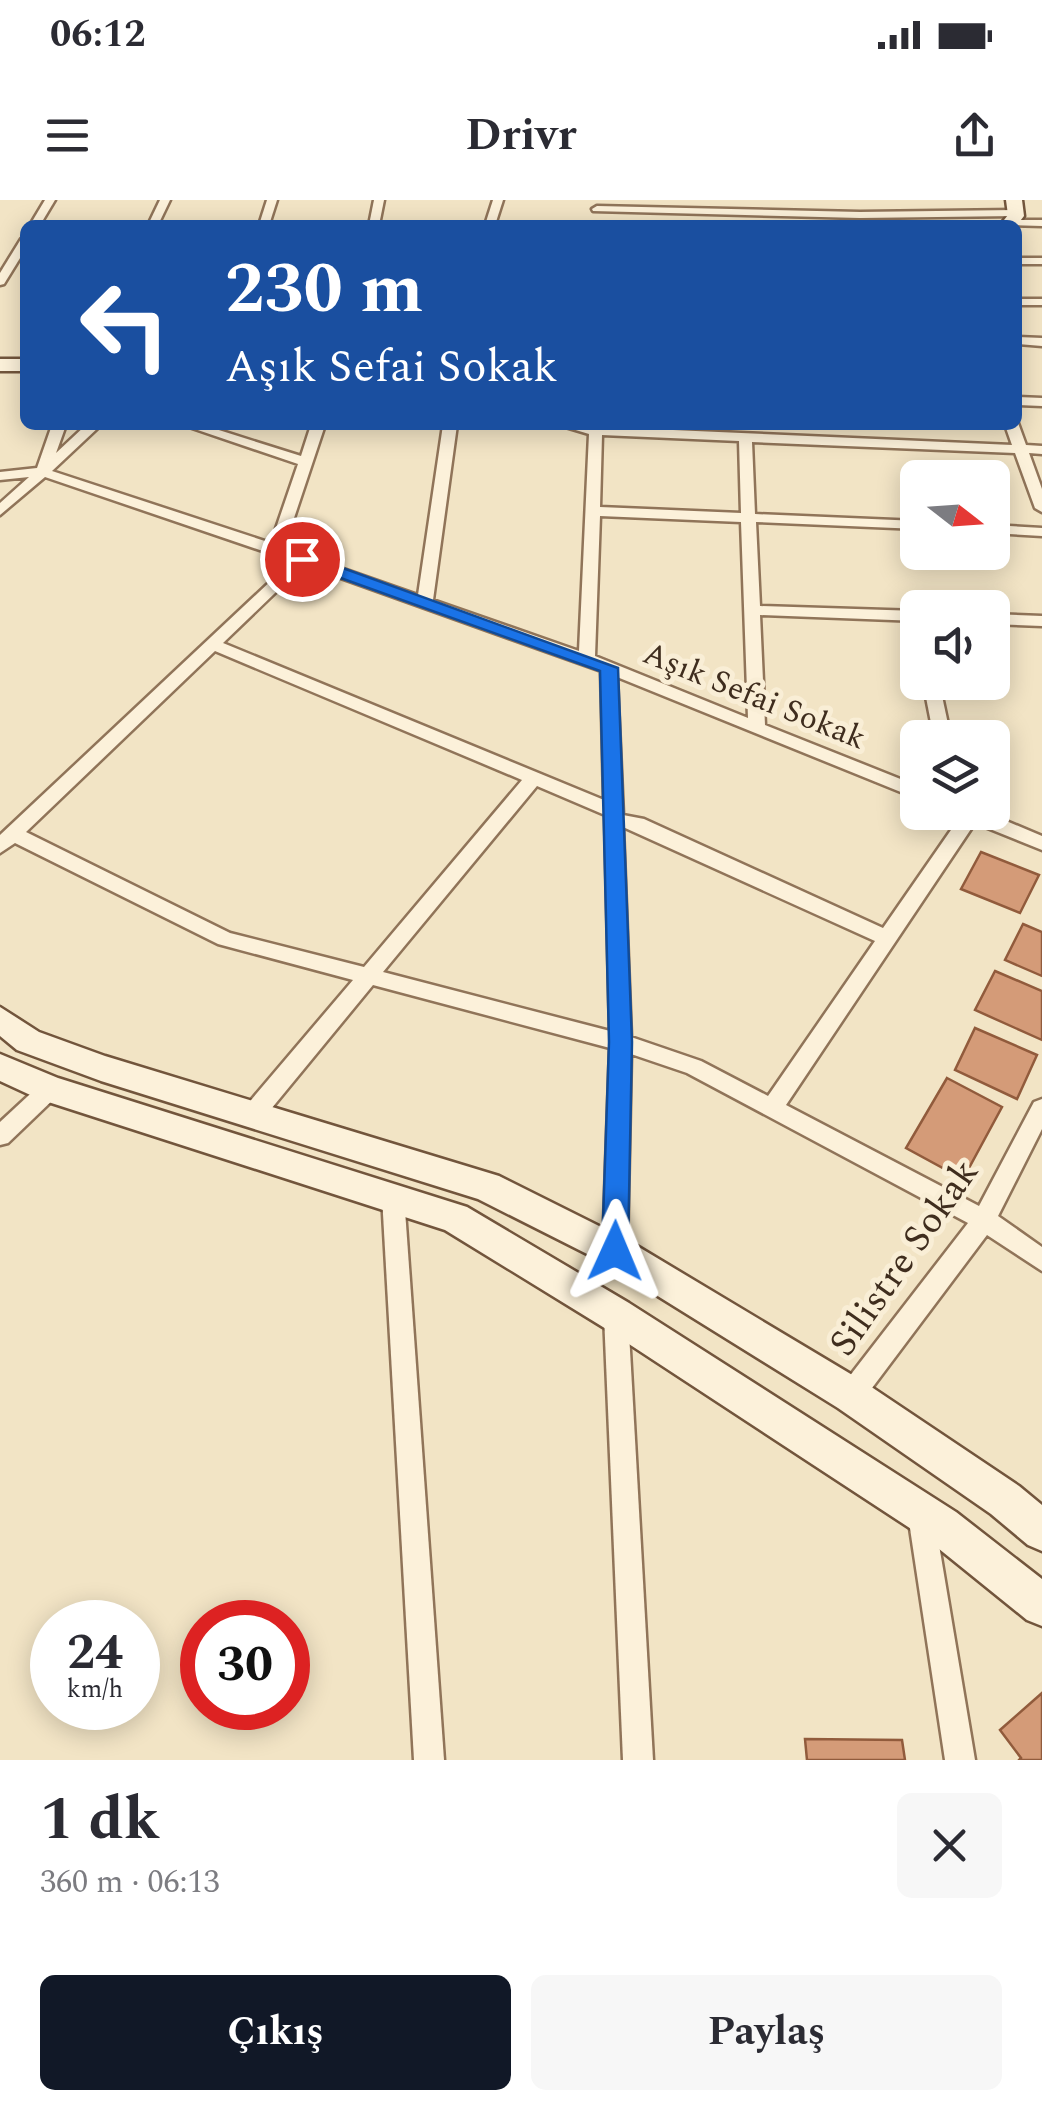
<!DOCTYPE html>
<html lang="tr">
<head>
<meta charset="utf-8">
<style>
	body { margin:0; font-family:Spectral,serif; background:#f7f7f7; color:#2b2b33; height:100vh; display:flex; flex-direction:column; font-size:38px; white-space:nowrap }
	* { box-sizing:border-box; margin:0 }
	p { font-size:32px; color:#7c7c81 }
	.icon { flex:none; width:55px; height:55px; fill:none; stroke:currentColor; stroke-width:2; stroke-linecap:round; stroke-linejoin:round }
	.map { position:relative; height:1560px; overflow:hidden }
	.panel { display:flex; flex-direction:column; background:#fff; flex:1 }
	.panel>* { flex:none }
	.hud { position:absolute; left:20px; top:20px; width:1002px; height:210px; border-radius:15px; box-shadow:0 5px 25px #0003; background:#1a4fa0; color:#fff; overflow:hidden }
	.needle { width:65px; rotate:107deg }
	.controls { position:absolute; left:900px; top:260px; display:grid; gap:20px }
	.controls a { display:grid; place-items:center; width:110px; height:110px; border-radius:15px; background:#fff; box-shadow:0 5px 25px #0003; font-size:50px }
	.speed { position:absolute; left:30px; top:1400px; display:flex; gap:20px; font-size:50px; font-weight:700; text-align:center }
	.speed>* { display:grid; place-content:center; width:130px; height:130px; border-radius:50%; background:#fff; box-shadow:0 5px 25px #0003; line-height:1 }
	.speed small { font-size:25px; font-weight:400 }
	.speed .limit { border:15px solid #d22; background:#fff; color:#111 }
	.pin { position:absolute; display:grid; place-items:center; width:85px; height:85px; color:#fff; margin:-42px; border:5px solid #fff; border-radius:50%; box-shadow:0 2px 10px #0007 }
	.me { position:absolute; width:110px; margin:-55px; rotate:1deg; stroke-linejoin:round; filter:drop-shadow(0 0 8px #0008) }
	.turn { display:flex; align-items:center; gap:35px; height:210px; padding:0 40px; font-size:45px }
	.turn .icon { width:130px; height:130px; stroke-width:2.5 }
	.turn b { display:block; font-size:70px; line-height:85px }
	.round { display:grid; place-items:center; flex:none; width:105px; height:105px; border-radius:15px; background:#f7f7f7 }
	.summary { display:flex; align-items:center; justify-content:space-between; height:170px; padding:0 40px }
	h1 { font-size:60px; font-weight:700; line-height:75px }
	.cta { display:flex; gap:20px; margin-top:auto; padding:20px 40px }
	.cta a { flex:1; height:115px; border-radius:15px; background:#111827; color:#fff; font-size:40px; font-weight:700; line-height:115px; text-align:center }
	.cta a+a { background:#f7f7f7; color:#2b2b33 }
	.status { display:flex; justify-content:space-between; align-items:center; height:70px; padding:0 50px; background:#fff; direction:ltr }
	.status svg { height:28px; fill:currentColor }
	header { display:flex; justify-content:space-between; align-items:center; height:130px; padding:0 40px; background:#fff; font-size:45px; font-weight:700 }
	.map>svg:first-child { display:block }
	.building { fill:#d49b78; stroke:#915b3c; stroke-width:2.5 }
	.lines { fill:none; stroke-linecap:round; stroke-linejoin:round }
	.street-casing { stroke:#907459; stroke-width:5 }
	.secondary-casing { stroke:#72553c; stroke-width:5 }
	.street { fill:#fcf1da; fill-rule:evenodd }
	.secondary { fill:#fcf1da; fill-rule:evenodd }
	.route { fill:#1a73e8; stroke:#114b97; stroke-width:2.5 }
	.labels { text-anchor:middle; stroke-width:10; stroke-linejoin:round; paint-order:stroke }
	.far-street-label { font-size:32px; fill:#3f2d1e; stroke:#f9eed6 }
	.street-label { font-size:38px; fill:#3f2d1e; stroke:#f9eed6 }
</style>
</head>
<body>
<div class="status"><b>06:12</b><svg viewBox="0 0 49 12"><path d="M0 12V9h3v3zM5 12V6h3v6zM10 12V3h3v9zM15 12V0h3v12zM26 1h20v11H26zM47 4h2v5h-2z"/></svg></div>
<header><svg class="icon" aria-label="menu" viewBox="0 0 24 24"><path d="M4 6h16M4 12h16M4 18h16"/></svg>Drivr<svg class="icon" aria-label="share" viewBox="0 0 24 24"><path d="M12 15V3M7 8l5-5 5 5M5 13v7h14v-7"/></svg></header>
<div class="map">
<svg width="1042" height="1560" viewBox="0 0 1042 1560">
	<rect width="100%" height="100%" fill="#f2e4c5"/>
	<!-- building -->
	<g class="building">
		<polygon points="981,652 1039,675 1020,713 961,689"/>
		<polygon points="1023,724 1042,732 1042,776 1005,760"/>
		<polygon points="995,771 1042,791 1042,840 975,810"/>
		<polygon points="975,828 1037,855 1017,899 955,870"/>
		<polygon points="947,878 1002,907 963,979 906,948"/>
		<polygon points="1042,1493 1042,1560 1019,1560 1021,1558 1000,1530"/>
		<polygon points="805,1539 902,1540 905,1560 807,1560"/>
	</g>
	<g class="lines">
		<!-- street casing -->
		<g class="street-casing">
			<g id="street">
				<polygon points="45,0 55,0 40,25 30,25"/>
				<polygon points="160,0 170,0 158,25 148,25"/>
				<polygon points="267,0 277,0 269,25 259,25"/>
				<polygon points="374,0 384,0 379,25 369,25"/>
				<polygon points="493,0 503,0 495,25 485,25"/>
				<polygon points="597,6 860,12 1015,10 1020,13 1015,16 860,18 593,11 592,9"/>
				<polygon points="1010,20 1042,20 1042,26 1006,25"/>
				<polygon points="25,38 25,50 4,84 0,85 0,73 21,39"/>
				<rect x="1018" y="58" width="24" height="6"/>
				<rect x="1018" y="99" width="24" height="6"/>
				<polygon points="1018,137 1042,138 1042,146 1018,144"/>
				<polygon points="1018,197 1042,198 1042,206 1018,205"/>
				<path d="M1018 223 1026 245 1042 246V254L1029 253 1042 289V312L1035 308 1015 253 752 242 755 314 918 321V329L756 322 760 406 918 411V421L760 415 765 525 918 586V599L617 477 623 615 644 619 883 728 960 617 957 612H985L1042 636V650L975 623 786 905 979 1006 1034 902 1042 899V929L998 1016 1042 1047V1071L987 1035 860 1204 851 1207 842 1204 838 1195 842 1186 968 1023 687 873 631 854 627 1051 623 1059 615 1062 607 1059 603 1051 610 848 373 785 262 920 254 922 246 920 243 913 246 906 353 780 218 744 15 643 0 653V635L292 361 45 277 0 315V303L29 277 0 280V272L37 268 52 225H66L56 253 86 225H101L52 271 271 343 298 264 183 225H203L301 256 311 225H325L284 348 418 395 443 225H457L433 400 579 451 589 234 559 225 1012 245 1005 225ZM602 235 739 241 741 313 600 307ZM600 316 741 322 748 518 595 456ZM304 365 601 471 604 600 223 443ZM215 451 522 580 364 767 230 733 26 632ZM537 586 605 615 610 831 383 772ZM623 627 875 741 768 896 701 861 631 837Z"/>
				<polygon points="992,325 1042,328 1042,336 992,333"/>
				<polygon points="992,414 1042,416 1042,426 992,424"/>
				<polygon points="923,482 939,482 951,538 934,538"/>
				<polygon points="50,880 58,883 61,889 58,895 8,943 0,945 0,922 42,883"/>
				<polygon points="393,986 401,989 404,996 444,1560 414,1560 382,996 385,989"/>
				<polygon points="616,1104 625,1107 628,1115 653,1560 623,1560 604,1115 607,1107"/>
				<polygon points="921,1302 930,1306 934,1315 975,1560 945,1560 908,1315 912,1306"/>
			</g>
		</g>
		<!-- secondary casing -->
		<g class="secondary-casing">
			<g id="secondary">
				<polygon points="1006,0 1022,0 1024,16 1017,25 1000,25 1008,15"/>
				<rect x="0" y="159" width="25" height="12"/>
				<polygon points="0,807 39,832 105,856 499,976 627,1040 864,1182 1019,1286 1042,1305 1042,1351 1028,1345 991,1314 838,1208 603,1062 478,999 101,881 17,850 0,836"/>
				<polygon points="0,854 58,878 467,1007 629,1103 956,1312 1042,1379 1042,1426 1027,1420 928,1340 603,1127 445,1030 39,899 0,881"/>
			</g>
		</g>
		<!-- street -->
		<use href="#street" class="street"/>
		<!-- secondary -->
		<use href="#secondary" class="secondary"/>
	</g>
	<!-- route -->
	<polygon class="route" points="296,355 307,355 618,468 632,842 628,1051 624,1060 615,1063 606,1060 602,1051 609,842 600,471 296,362"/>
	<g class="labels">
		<!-- far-street labels -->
		<g class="far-street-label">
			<text transform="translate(755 495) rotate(22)" y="11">Aşık Sefai Sokak</text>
		</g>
		<!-- street labels -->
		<g class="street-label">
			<text transform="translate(903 1057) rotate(-55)" y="13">Silistre Sokak</text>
		</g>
	</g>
</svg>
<div class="controls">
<a><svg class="needle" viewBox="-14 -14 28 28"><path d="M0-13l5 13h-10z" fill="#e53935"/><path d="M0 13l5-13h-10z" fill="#7c7c81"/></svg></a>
<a><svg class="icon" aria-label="sound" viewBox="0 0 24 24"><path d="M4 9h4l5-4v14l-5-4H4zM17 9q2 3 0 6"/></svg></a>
<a><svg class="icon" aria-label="layers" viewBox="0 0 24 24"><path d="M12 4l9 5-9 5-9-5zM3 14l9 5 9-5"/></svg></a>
</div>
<div class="speed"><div>24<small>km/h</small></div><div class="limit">30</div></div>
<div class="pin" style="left:302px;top:359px;background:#d93025"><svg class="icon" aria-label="arrive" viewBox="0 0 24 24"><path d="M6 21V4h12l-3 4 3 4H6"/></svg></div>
<svg class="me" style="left:615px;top:1051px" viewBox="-20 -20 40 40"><path d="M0-17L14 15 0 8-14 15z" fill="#1a73e8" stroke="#fff" stroke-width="4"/></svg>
<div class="hud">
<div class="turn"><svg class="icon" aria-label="left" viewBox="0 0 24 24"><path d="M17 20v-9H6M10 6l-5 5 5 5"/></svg><div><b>230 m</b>Aşık Sefai Sokak</div></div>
</div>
</div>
<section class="panel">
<div class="summary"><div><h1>1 dk</h1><p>360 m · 06:13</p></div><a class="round"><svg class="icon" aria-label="close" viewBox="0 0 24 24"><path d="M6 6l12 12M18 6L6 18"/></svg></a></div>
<div class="cta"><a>Çıkış</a><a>Paylaş</a></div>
</section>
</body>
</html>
